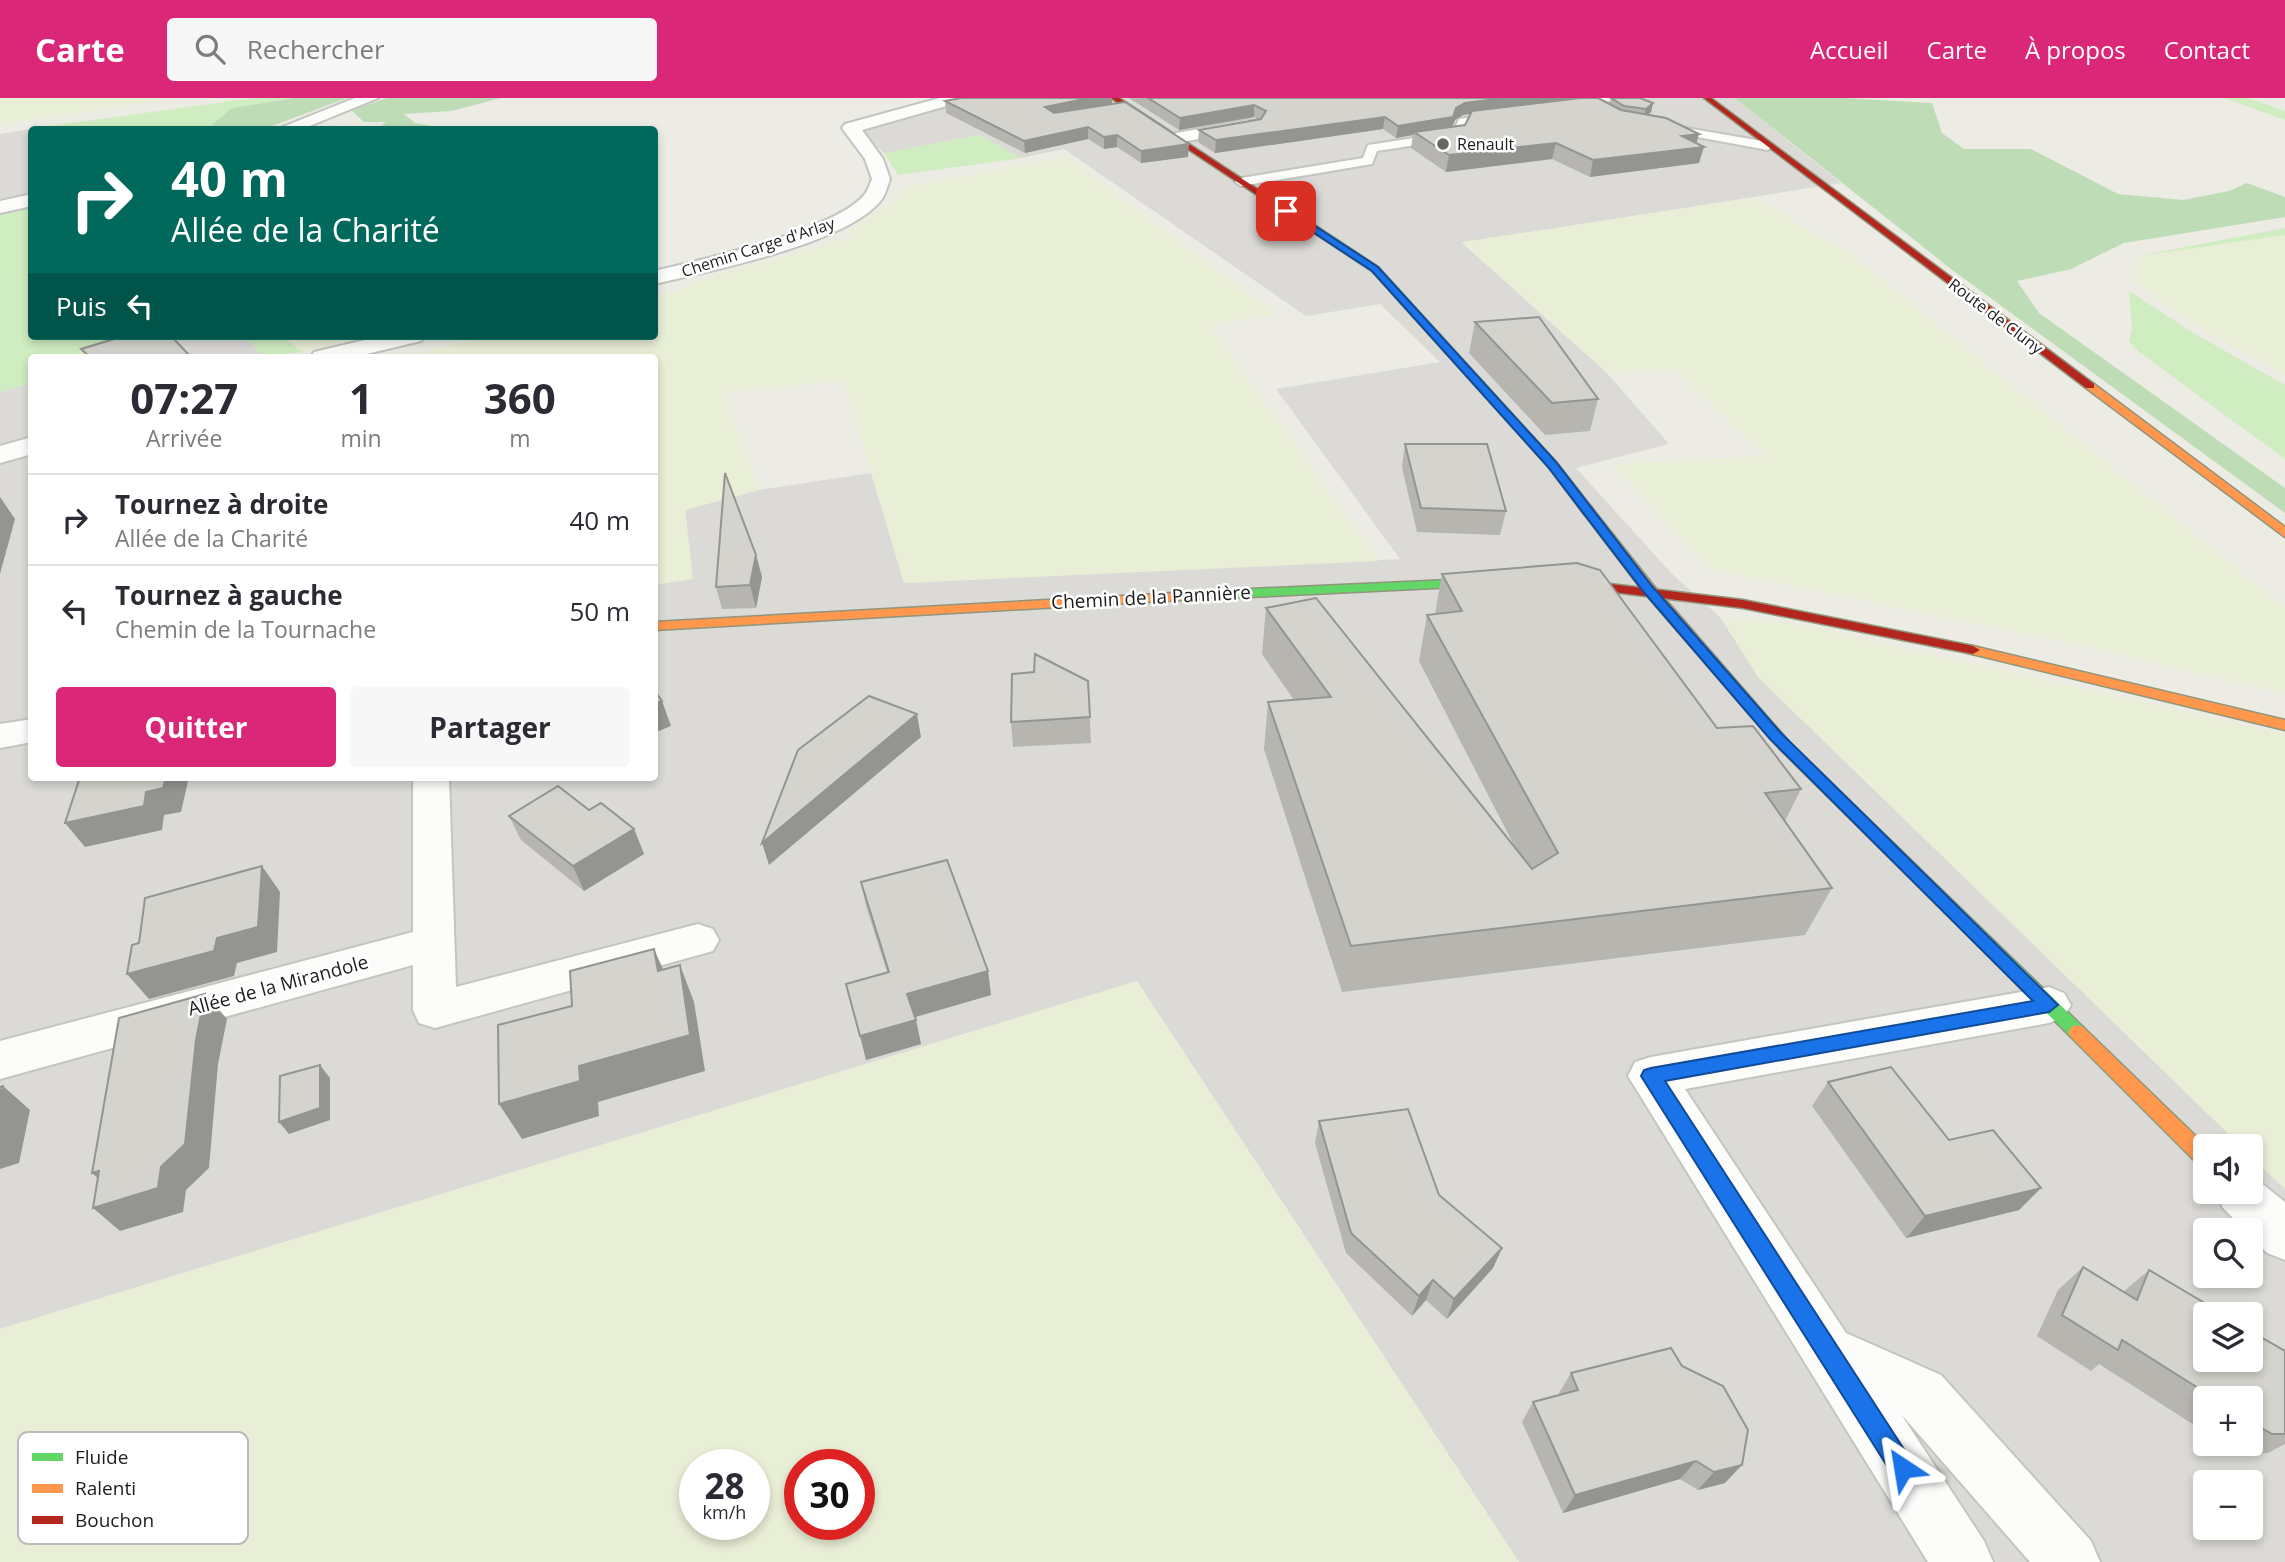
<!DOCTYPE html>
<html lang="fr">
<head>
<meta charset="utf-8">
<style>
	body { margin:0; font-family:"Open Sans",sans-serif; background:#f7f7f7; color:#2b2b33; height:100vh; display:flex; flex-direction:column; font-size:26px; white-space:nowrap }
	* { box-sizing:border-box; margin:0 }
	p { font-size:23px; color:#7c7c81 }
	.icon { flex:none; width:38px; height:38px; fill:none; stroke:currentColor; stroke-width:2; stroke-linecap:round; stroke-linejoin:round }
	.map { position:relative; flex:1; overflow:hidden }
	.details { position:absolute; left:28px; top:256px; width:630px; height:427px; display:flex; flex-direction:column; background:#fff; border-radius:7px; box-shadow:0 4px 10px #0003 }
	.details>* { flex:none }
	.top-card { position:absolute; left:28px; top:28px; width:630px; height:214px; border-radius:7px; box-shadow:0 4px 10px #0003; background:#00695c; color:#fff; overflow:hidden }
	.buttons { position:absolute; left:2193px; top:1036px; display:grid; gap:14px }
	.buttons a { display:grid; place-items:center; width:70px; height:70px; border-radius:7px; background:#fff; box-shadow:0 4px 10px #0003; font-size:35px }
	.speed { position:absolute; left:679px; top:1351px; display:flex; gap:14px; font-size:35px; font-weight:700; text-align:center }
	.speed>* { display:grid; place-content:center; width:91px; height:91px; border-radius:50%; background:#fff; box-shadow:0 4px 10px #0003; line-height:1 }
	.speed small { font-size:18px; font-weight:400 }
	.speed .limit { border:10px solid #d22; background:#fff; color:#111 }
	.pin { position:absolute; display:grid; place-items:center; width:60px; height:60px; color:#fff; margin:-30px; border-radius:14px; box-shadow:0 4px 10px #0006 }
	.me { position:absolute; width:77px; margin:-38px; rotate:327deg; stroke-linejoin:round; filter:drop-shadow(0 0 5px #0008) }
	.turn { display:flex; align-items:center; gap:24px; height:147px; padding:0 28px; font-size:32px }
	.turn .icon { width:91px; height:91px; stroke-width:2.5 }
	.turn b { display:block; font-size:49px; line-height:60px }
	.then { display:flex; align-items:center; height:66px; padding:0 28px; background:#0003; gap:14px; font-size:26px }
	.eta { display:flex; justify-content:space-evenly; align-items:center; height:119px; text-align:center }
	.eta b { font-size:42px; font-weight:700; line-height:49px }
	.action { display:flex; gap:14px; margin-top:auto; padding:14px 28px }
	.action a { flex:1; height:80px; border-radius:7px; background:#db2777; color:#fff; font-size:28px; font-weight:700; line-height:80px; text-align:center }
	.action a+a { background:#f7f7f7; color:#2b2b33 }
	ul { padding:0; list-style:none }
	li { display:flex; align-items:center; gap:21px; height:91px; padding:0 28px; border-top:2px solid #e1e1e2 }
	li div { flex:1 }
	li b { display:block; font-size:26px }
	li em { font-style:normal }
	header { display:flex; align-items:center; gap:42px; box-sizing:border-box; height:98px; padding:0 35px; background:#db2777; color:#fff }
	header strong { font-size:33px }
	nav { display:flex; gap:38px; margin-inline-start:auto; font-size:24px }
	.search { width:490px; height:63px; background:#f7f7f7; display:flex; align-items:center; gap:18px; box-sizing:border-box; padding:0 24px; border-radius:7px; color:#7c7c81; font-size:26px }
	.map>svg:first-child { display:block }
	.residential { fill:#dbdad6; fill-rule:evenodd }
	.farmland { fill:#e9eed6; fill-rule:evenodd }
	.grass { fill:#cfedc0 }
	.forest { fill:#beddb7 }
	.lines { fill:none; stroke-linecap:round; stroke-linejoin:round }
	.lane-casing { stroke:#c4c4c1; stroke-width:4 }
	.street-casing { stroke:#c4c4c1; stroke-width:4 }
	.fast-casing { stroke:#8f967c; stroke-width:3 }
	.slow-casing { stroke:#8f967c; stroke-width:3 }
	.jam-casing { stroke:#8f967c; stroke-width:3 }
	.lane { fill:#fcfcfb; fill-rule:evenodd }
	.street { fill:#fcfcfb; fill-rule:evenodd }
	.fast { fill:#63d668; fill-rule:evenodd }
	.slow { fill:#ff974d; fill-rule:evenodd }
	.jam { fill:#b3261e; fill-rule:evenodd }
	.wall { fill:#b6b5b0; fill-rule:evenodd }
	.shaded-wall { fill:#949490 }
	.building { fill:#d4d3cd; stroke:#949490; stroke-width:2 }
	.route { fill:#1a73e8; stroke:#114b97; stroke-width:2 }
	.poi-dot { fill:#656563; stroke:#fff; stroke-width:2.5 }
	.labels { text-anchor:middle; stroke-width:5; stroke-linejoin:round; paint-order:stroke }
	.far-poi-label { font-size:16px; fill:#1d1d1d; stroke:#fff; text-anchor:start }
	.far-street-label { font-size:16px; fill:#1d1d1d; stroke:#fff }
	.street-label { font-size:19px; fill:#1d1d1d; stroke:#fff }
	.key { fill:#fff; stroke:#bbb; stroke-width:2 }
	.key-label { font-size:19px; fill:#1d1d1d }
</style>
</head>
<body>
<header>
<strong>Carte</strong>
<div class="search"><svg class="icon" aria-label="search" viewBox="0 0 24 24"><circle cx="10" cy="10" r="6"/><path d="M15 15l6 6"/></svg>Rechercher</div>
<nav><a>Accueil</a><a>Carte</a><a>À propos</a><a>Contact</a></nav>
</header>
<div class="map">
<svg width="2285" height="1464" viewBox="0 0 2285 1464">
	<rect width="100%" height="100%" fill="#ecebe4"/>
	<!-- residential -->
	<g class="residential">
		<path d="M948 0H1735L1841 85 1462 145 1606 274 1669 346 1576 370 1672 476 1720 519 1759 580 2241 1048H2205V1094H2250L2251 1058 2285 1091V1464H1519L1137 883 0 1231V294L31 285 32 679H654L655 481 692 475 685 412 759 392 871 375 904 485 1400 461 1276 291 1440 264 1380 206 1306 218 1064 51 1021 60 979 37 884 55 849 26ZM2205 1132H2250V1178H2205ZM2205 1216H2250V1262H2205ZM2205 1300H2250V1346H2205ZM2205 1384H2250V1430H2205Z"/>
		<polygon points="49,28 50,31 32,32 31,108 0,115 0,36"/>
		<polygon points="192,238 245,238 264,259 120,259"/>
	</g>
	<!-- farmland -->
	<g class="farmland">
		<polygon points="0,0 176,0 0,27"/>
		<polygon points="1067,59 1274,216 1210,228 1378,463 904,485 844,283 724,295 759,392 685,412 693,481 655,487 654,259 402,259 490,238 654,238 655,199 676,194 692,184 853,139 848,133 893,104 910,88"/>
		<polygon points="1753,100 1849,155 2285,510 2285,596 2079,547 1710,471 1613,366 1766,358 1675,272 1606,274 1462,144"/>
		<polygon points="2285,137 2285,277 2190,224 2135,183 2138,158"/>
		<polygon points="283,238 365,238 301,254"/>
		<polygon points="1720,519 1790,525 2285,636 2285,1091 2251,1058 2250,1048 2241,1048 1759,580"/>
		<path d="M1137 883 1519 1464H0V1231ZM695 1367H754V1426H695ZM800 1367H859V1426H800Z"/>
	</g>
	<!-- grass -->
	<g class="grass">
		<polygon points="254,0 294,0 232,10 207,31 50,32 49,28"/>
		<polygon points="2224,0 2248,0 2285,13 2285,22"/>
		<polygon points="979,37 1021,60 898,77 884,55"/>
		<polygon points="31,108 32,238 192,238 120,259 32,259 31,285 0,294 0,115"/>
		<polygon points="2285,130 2285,137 2138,158"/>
		<polygon points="2129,193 2195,236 2285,287 2285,361 2139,254 2129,243 2132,231"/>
		<polygon points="245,238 283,238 301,254 264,259"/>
	</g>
	<!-- forest -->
	<g class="forest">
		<polygon points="294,0 347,0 264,31 207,31 232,10"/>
		<polygon points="387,0 501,0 451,13 404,16 415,25 449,31 360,31 381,28 386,24 364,24 351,12"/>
		<polygon points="1735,0 1844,0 1932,5 1942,35 1964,51 2031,51 2118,96 2183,102 2229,93 2247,85 2285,99 2285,119 2124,145 2071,171 2017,183 2039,215 2285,390 2285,415 1951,171"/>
	</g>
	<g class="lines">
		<!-- lane casing -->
		<g class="lane-casing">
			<g id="lane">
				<polygon points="1600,0 1622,0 1570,13 1564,10"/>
				<polygon points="1500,15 1504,16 1504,20 1468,26 1462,40 1377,53 1372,66 1241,88 1235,84 1241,80 1363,60 1368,47 1453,34 1459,21"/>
				<polygon points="1663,26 1768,44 1774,48 1768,52 1659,32 1657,30"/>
			</g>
		</g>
		<!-- street casing -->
		<g class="street-casing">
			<g id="street">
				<polygon points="355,0 378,0 300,32 275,32"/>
				<path d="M940 0H966L964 3 862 32 883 61 890 81C888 87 886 95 882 101 850 145 707 174 654 186V173C701 162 837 132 865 96 868 92 870 85 872 81L865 61 842 30 845 26Z"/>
				<polygon points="1248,22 1254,23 1257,27 1254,31 1176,45 1167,40 1176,35"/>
				<polygon points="32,96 32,108 0,115 0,103"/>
				<polygon points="382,238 425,238 421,243 354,259 311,259 314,254"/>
				<polygon points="32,339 32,356 0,365 0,348"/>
				<polygon points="32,621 32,644 0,650 0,626"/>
				<polygon points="413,679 449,679 456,889 698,826 713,831 719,842 713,853 435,930 419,925 413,912 413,867 0,981 0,943 413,834"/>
				<polygon points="2049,889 2064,895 2071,907 2064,919 2049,925 1685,991 1846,1235 1941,1277 2091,1443 2100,1464 2030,1464 1901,1316 1984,1443 1993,1464 1928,1464 1628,978 1635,964 1651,959"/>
				<polygon points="2250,1076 2285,1104 2285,1162 2267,1155 2250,1138 2250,1132 2245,1132 2223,1110 2215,1094 2250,1094"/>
			</g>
		</g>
		<!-- fast casing -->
		<g class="fast-casing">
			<g id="fast">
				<polygon points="1287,113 1293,113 1378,169 1556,364 1592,410 1592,416 1584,416 1548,368 1372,173 1287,117"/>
				<polygon points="1493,480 1499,484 1497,487 1229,500 1223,496 1229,492"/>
				<polygon points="1785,643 1790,645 2083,929 2086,934 2083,939 2077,941 2071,939 1780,651 1778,648"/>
			</g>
		</g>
		<!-- slow casing -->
		<g class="slow-casing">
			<g id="slow">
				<polygon points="2086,286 2094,286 2285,429 2285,439 2086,290"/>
				<polygon points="1588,409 1592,410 1653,487 1790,645 1792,648 1790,651 1780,651 1643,493 1582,413"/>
				<polygon points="1229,492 1234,493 1234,499 654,532 654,524"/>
				<polygon points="1973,548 2285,622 2285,632 1968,555 1966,552 1968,549"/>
				<polygon points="2077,927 2083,929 2206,1048 2205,1069 2198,1066 2071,939 2068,934 2071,929"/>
			</g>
		</g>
		<!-- jam casing -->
		<g class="jam-casing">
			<g id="jam">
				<polygon points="1111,0 1119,0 1294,115 1287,117"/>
				<polygon points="1704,0 1711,0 2094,286 2094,290 2086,290"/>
				<polygon points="1560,480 1743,502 1973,548 1980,552 1973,556 1743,510 1556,487 1554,484"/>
			</g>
		</g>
		<!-- lane -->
		<use href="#lane" class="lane"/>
		<!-- street -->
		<use href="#street" class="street"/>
		<!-- fast -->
		<use href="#fast" class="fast"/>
		<!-- slow -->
		<use href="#slow" class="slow"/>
		<!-- jam -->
		<use href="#jam" class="jam"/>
	</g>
	<!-- wall -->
	<g class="wall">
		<polygon points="961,0 1112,0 1112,6 1188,59 1141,65 1117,49 1104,51 1088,41 1025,55 946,15 945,3"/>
		<path d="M1129 0H1598L1609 6 1611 0 1653 5 1651 14 1648 17 1699 36 1696 45 1699 65 1590 79 1552 61 1446 74 1411 50 1413 37 1396 40 1383 31 1215 55 1198 44 1199 32 1258 22 1254 19 1179 32ZM1471 16 1465 27 1452 29 1455 22 1463 17Z"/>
		<polygon points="1475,224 1598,301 1590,333 1545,337 1469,255"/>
		<polygon points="1405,346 1506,413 1500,437 1417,434 1402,369"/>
		<polygon points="756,457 762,479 756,510 722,511 716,489"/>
		<polygon points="1442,476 1717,630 1801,691 1785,723 1832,790 1805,837 1342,894 1264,651 1268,604 1294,602 1262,556 1266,510 1517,753 1419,563 1427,517 1435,516"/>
		<polygon points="1088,583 1091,645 1013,649 1011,624"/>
		<polygon points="589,712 634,731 644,756 584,793 521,742 509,718"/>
		<polygon points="861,784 988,873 991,897 915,919 921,946 866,962 887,874 866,808"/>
		<polygon points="1828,984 1949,1042 2041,1090 2019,1112 1906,1140 1812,1008"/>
		<polygon points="1319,1023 1439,1097 1502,1150 1493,1170 1447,1221 1426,1202 1412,1218 1346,1155 1315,1045"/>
		<polygon points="2083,1169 2123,1194 2149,1172 2285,1336 2285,1346 2268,1355 2239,1356 2224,1346 2250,1346 2250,1300 2205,1300 2205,1334 2099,1266 2091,1273 2037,1238 2058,1192"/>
		<polygon points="1671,1250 1725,1385 1698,1392 1680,1381 1563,1415 1522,1324 1533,1304 1560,1297 1559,1295 1571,1275"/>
	</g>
	<!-- shaded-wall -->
	<g class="shaded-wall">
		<polygon points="1089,0 1112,0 1112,7 1046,21 1045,9"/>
		<polygon points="1504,0 1589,0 1463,17 1455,22 1451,32 1414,34 1413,37 1396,40 1398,28 1456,10 1465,5"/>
		<polygon points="1653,5 1651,14 1643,20 1646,11"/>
		<polygon points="1254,7 1254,19 1179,32 1180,20"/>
		<polygon points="1385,19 1383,31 1215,55 1216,42"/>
		<polygon points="1088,29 1088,41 1025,55 1024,43"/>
		<polygon points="1699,36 1695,50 1704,49 1699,65 1590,79 1593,62 1682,38"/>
		<polygon points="1117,37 1117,49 1104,51 1104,39"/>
		<polygon points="1556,45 1552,61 1446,74 1449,57"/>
		<polygon points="1189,46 1188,59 1141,65 1141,53"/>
		<polygon points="0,399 15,421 0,476"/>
		<polygon points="756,457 762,479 756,510 750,487"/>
		<polygon points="662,603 671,628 654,635 654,606"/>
		<polygon points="917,616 921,639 769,767 762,745"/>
		<polygon points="166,679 189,679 181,714 164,717 162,732 85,749 65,725 146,694"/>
		<polygon points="634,731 644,756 584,793 573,768"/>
		<polygon points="262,768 280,794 277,854 237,865 234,878 149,901 127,876 217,840"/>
		<polygon points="654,851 670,887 658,873"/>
		<polygon points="680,867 694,904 705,973 598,1004 599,1018 522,1041 499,1006"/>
		<polygon points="988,873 991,897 912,920 907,896"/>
		<polygon points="205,896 227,921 218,966 209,1070 186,1092 183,1114 120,1133 93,1110 161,1069 196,942"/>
		<polygon points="916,922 921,946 866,962 860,938"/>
		<polygon points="320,967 330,980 330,1022 289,1036 279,1024"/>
		<polygon points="3,988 30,1012 19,1065 0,1071 0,1004"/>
		<polygon points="99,1073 119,1099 92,1075"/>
		<polygon points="2041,1090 2019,1112 1906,1140 1925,1118"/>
		<polygon points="1502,1150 1493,1170 1447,1221 1454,1201"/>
		<polygon points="1433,1182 1426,1202 1412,1218 1419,1198"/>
		<polygon points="1696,1363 1680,1381 1563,1415 1575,1397"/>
		<polygon points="1742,1367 1725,1385 1698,1392 1714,1374"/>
	</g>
	<!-- building -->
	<g class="building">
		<polygon points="961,0 1089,0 1045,9 1054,15 1125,4 1189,46 1141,53 1117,37 1104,39 1088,29 1024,43 945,3"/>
		<polygon points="1148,0 1504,0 1465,5 1456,10 1453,19 1398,28 1385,19 1216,42 1199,32 1261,21 1266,13 1254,7 1180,20"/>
		<polygon points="1580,0 1598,0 1621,12 1666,20 1699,36 1682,38 1704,49 1593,62 1556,45 1449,57 1414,34 1465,27 1472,13"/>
		<polygon points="1611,0 1640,0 1653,5 1646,11 1624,8"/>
		<polygon points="1539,219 1598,301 1552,305 1475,224"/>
		<polygon points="124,238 171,238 191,259 90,259 81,251"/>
		<polygon points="1405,346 1487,346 1506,413 1421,410"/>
		<polygon points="725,375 756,457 750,487 716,489"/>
		<polygon points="1577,465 1600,472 1717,630 1753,628 1801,691 1765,695 1832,790 1351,848 1268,604 1331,599 1266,510 1316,500 1532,771 1558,755 1427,517 1462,513 1442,476"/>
		<polygon points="1035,556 1088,583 1090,619 1011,624 1012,576 1034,574"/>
		<polygon points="654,592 662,603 654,606"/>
		<polygon points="869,598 917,616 762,745 798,652"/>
		<polygon points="80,679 166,679 163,690 146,694 144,708 65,725"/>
		<polygon points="558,688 589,712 601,705 634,731 573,768 509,718"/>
		<polygon points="947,762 988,873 907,896 916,922 860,938 846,886 889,874 861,784"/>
		<polygon points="262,768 258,829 217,840 214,853 127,876 132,847 139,845 145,800"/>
		<polygon points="654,851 658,873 680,867 690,937 579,968 580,983 499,1006 498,927 572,908 570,873"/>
		<polygon points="205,896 196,942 185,1046 161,1069 158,1090 93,1110 99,1073 92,1075 119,920"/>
		<polygon points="320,967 320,1010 279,1024 280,978"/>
		<polygon points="1891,969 1949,1042 1993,1032 2041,1090 1925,1118 1828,984"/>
		<polygon points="3,988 0,1004 0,989"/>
		<polygon points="1408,1011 1439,1097 1502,1150 1454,1201 1433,1182 1419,1198 1351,1135 1319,1023"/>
		<polygon points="2083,1169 2137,1202 2149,1172 2223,1216 2205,1216 2205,1262 2250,1262 2250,1233 2285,1253 2285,1336 2272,1336 2250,1323 2250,1300 2214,1300 2122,1242 2118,1252 2062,1217"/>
		<polygon points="1671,1250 1682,1268 1723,1288 1748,1332 1742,1367 1714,1374 1696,1363 1575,1397 1533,1304 1578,1292 1571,1275"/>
	</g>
	<!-- route -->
	<polygon class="route" points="1284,111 1289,111 1378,169 1556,364 1652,488 1781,635 2058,907 2049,914 1665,983 1911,1362 1915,1370 1911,1379 1903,1382 1894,1379 1641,978 1644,972 1651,970 2033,903 1770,641 1643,493 1548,369 1372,173 1284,115"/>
	<!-- markers -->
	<circle class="poi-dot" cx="1443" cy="46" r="7"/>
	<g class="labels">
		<!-- far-poi labels -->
		<g class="far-poi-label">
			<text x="1457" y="52">Renault</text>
		</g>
		<!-- far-street labels -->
		<g class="far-street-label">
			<text transform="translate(758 149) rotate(-18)" y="6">Chemin Carge d'Arlay</text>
			<text transform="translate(1996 218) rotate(37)" y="6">Route de Cluny</text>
		</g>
		<!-- street labels -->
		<g class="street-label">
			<text transform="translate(1151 499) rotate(-3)" y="7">Chemin de la Pannière</text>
			<text transform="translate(278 887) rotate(-15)" y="7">Allée de la Mirandole</text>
		</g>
	</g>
	<!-- legend -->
	<rect x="18" y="1334" width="230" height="112" rx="10" class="key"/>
	<rect x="32" y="1355" width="31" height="8" fill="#63d668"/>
	<rect x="32" y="1386" width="31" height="9" fill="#ff974d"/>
	<rect x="32" y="1418" width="31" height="8" fill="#b3261e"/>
	<g class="key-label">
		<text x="75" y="1366">Fluide</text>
		<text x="75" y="1397">Ralenti</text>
		<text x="75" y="1429">Bouchon</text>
	</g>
</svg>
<div class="buttons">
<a><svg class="icon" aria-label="sound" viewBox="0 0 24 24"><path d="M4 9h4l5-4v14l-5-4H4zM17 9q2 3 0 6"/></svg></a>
<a><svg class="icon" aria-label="search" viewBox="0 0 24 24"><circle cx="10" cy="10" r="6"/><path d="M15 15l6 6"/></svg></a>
<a><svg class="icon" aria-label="layers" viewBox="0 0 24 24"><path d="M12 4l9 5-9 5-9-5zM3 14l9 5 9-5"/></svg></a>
<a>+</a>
<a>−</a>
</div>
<div class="speed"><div>28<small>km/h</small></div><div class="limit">30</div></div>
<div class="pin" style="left:1286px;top:113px;background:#d93025"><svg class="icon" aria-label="arrive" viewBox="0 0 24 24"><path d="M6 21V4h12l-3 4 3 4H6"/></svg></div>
<svg class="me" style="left:1903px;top:1370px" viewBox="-20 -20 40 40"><path d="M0-17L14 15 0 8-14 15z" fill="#1a73e8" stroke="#fff" stroke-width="4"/></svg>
<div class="top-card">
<div class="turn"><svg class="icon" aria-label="right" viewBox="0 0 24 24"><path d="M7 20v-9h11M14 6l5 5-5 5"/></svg><div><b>40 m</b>Allée de la Charité</div></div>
<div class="then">Puis<svg class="icon" aria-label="left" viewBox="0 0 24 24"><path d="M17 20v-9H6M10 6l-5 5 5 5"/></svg></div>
</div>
<section class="details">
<div class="eta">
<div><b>07:27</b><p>Arrivée</p></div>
<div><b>1</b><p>min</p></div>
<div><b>360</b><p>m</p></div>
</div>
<ul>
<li><svg class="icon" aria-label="right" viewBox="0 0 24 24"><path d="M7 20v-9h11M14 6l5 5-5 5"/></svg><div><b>Tournez à droite</b><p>Allée de la Charité</p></div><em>40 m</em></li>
<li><svg class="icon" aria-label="left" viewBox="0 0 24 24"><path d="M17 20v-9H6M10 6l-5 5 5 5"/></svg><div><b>Tournez à gauche</b><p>Chemin de la Tournache</p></div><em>50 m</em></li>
</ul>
<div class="action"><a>Quitter</a><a>Partager</a></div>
</section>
</div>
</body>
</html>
